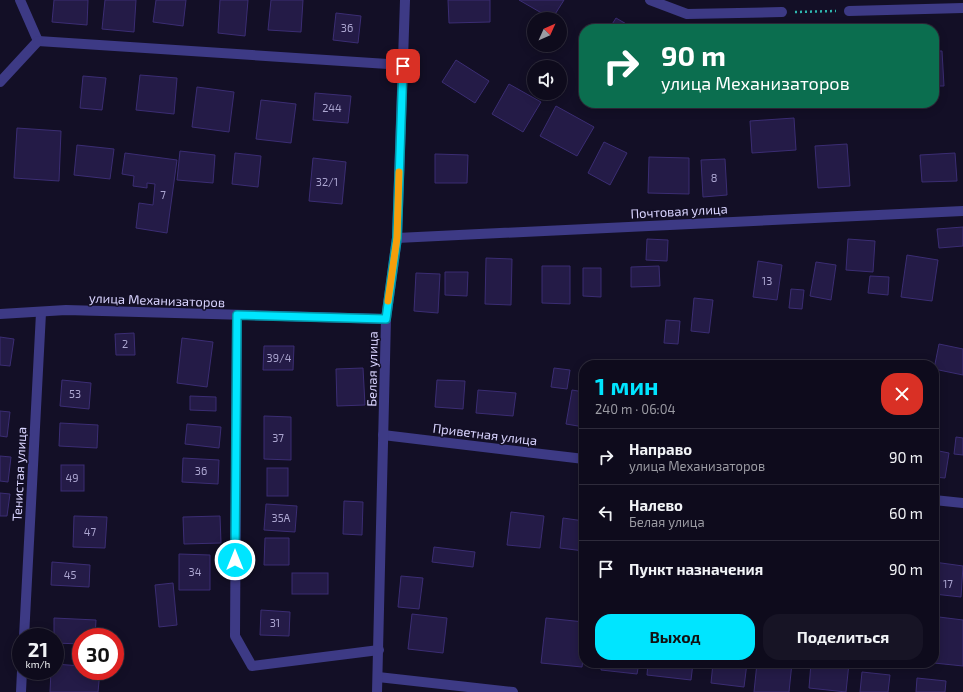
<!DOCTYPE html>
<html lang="ru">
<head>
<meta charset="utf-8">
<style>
	body { margin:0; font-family:"Exo 2",sans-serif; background:#171425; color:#f1f3f6; height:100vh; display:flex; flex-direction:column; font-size:15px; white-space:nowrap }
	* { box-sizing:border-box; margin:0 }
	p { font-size:13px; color:#9b9ba3 }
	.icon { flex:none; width:22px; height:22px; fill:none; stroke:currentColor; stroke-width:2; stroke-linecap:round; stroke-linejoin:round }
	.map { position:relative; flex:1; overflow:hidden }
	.drawer { position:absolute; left:579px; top:360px; width:360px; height:308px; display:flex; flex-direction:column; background:#0e0b1c; border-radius:16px; box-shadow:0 2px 10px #0003,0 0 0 1px #2e2b3b }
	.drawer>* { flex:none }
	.guide { position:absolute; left:579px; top:24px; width:360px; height:84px; border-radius:16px; box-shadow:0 2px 10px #0003,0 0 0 1px #2e2b3b; background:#0b6e4f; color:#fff; overflow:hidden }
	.needle { width:26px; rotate:45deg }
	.buttons { position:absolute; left:527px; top:12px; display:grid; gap:8px }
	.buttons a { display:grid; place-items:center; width:40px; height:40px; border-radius:50%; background:#0e0b1c; box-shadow:0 2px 10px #0003,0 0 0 1px #2e2b3b; font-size:20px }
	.speed { position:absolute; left:12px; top:628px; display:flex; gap:8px; font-size:20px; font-weight:700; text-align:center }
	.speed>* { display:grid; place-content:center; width:52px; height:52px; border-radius:50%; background:#0e0b1c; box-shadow:0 2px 10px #0003,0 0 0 1px #2e2b3b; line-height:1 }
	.speed small { font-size:10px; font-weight:400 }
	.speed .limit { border:6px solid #d22; background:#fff; color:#111 }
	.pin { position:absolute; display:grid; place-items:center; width:34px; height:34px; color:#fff; margin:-17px; border-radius:8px; box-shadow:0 2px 6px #0006 }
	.me { position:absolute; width:44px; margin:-22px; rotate:0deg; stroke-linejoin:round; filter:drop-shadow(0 0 3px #0008) }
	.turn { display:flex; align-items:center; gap:14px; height:84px; padding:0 16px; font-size:18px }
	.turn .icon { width:52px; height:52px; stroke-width:2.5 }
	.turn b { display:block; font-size:28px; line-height:34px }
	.round { display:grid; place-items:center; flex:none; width:42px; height:42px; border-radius:16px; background:#171425 }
	.summary { display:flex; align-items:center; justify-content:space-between; height:68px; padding:0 16px }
	h1 { font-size:24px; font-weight:700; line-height:30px; color:#00e5ff }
	.cta { display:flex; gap:8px; margin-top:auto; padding:8px 16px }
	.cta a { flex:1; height:46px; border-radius:16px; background:#00e5ff; color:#111; font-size:16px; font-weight:700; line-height:46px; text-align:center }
	.cta a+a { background:#171425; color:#f1f3f6 }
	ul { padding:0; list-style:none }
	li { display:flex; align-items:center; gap:12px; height:56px; padding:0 16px; border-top:1px solid #2e2b3b }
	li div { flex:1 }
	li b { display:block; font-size:15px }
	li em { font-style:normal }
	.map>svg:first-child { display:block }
	.building { fill:#241b47; stroke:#3b2d73 }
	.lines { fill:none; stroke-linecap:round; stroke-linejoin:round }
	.path { stroke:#2fb8b0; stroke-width:2.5; stroke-dasharray:2 3; stroke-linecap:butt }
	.minor { stroke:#3d3a85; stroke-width:10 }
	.tertiary { stroke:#3d3a85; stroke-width:10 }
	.route-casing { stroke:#0095a6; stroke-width:10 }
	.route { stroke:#00e5ff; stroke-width:7 }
	.slow { stroke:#f59e0b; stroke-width:7 }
	.labels { text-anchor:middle; stroke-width:3; stroke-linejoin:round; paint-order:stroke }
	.number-label { font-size:11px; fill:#aca6d1 }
	.street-label { font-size:13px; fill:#d9d4ff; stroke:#130f26 }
</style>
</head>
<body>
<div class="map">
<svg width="963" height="692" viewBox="0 0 963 692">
	<rect width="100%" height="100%" fill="#130f26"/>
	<!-- building -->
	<g class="building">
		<polygon points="54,0 88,0 87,25 52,22"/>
		<polygon points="105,0 136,0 134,32 102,29"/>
		<polygon points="156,0 186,0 183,26 153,22"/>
		<polygon points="220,0 248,0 245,36 218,33"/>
		<polygon points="271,0 303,0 301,32 268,30"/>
		<polygon points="448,0 490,0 490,22 449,23"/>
		<polygon points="519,0 564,0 552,19"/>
		<polygon points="336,13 361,16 358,43 333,40"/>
		<polygon points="616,18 635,29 609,29"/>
		<polygon points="934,51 942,51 944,86 934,86"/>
		<polygon points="456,60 489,81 475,103 442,82"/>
		<polygon points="140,75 177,78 174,114 136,110"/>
		<polygon points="83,76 106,78 102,110 80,108"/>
		<polygon points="509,84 541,102 523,132 492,114"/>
		<polygon points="197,87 234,92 229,132 192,127"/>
		<polygon points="315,93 351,96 348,123 313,120"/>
		<polygon points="261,100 296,104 291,143 256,139"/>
		<polygon points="556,106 594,127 577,156 540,136"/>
		<polygon points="794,118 796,150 752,153 750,121"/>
		<polygon points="17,128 61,131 59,181 14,178"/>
		<polygon points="604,142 627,153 610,185 588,173"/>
		<polygon points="847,144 850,186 818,188 815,146"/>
		<polygon points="77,145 114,149 110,179 74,175"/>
		<polygon points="180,151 215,155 213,183 177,180"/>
		<polygon points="125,153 177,160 167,233 136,228 139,203 153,205 155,184 147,183 147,188 133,186 134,176 122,174"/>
		<polygon points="235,153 261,156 258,187 232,184"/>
		<polygon points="955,153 957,181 922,182 920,155"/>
		<polygon points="435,154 468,155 467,183 435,183"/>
		<polygon points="649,157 689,158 689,194 648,193"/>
		<polygon points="313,158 346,162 342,204 309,201"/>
		<polygon points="725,159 727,195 703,197 701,160"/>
		<polygon points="963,227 963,246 939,248 937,229"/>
		<polygon points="647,239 668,240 667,261 646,260"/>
		<polygon points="848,239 875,241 873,272 846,270"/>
		<polygon points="907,255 938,260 932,301 901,297"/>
		<polygon points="486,258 512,259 511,305 485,304"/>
		<polygon points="758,261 782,265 777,300 753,297"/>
		<polygon points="816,262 836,265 831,300 810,296"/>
		<polygon points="542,266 570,266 570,304 542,303"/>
		<polygon points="659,266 660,286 631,287 631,267"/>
		<polygon points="583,268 601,268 601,297 583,296"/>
		<polygon points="445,272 468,272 467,296 445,295"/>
		<polygon points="416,273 440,274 438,313 414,311"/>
		<polygon points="870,276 889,277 888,295 868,293"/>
		<polygon points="791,289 804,290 802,309 789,308"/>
		<polygon points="694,298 713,300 709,333 691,331"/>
		<polygon points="666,320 680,321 678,344 664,343"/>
		<polygon points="134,333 135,355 116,355 115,334"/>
		<polygon points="0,337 14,339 10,366 0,365"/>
		<polygon points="182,338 213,342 207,387 177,383"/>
		<polygon points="939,344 963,349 963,375 934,369"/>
		<polygon points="264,346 294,346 293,370 263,370"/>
		<polygon points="363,368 365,405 337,406 336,369"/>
		<polygon points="554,368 570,370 567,389 551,387"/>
		<polygon points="62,380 91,383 89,409 60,406"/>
		<polygon points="437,380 465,381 463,409 435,407"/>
		<polygon points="478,390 516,393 513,416 476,413"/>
		<polygon points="572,390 584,392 584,427 566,424"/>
		<polygon points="190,396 216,397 216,411 190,410"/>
		<polygon points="0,411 10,412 7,437 0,436"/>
		<polygon points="264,416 291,417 291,460 264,459"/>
		<polygon points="60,423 98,425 97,448 59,446"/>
		<polygon points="187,424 221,427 219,448 185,444"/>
		<polygon points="956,437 963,438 963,455 954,454"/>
		<polygon points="934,450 949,453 945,478 934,477"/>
		<polygon points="0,456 11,457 8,482 0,481"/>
		<polygon points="183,458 219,460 218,484 182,482"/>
		<rect x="61" y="465" width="23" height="26"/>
		<rect x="267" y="468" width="21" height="28"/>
		<polygon points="0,493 10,494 7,516 0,516"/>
		<polygon points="344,501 363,502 362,535 343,534"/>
		<polygon points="266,504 297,506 295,532 264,530"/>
		<polygon points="511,512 544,516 540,548 507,545"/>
		<polygon points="74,516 107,517 105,548 73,547"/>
		<polygon points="220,516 221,543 184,544 183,517"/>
		<polygon points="563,518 584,521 584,551 560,548"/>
		<polygon points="265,538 289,538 289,565 264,565"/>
		<polygon points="434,547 475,552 473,567 432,562"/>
		<polygon points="179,554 210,555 210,590 179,590"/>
		<polygon points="52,562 90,565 89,587 51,585"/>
		<polygon points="934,562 963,566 961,597 934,594"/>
		<rect x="292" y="573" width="36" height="21"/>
		<polygon points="401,576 423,578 419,609 398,607"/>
		<polygon points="173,583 177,625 159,627 155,585"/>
		<polygon points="261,610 290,612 289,636 260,635"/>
		<polygon points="412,614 447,618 443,653 408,649"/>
		<polygon points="939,617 963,620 963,666 934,663 934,639 937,640"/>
		<polygon points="54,618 96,620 95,637 81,637 81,644 55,643 55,637 54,637"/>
		<polygon points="546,618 584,622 584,651 582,667 541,663"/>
		<polygon points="601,663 639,663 637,674 601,670"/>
		<polygon points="648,663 693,663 691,680 647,675"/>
		<polygon points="713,663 747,663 744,687 711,683"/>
		<polygon points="757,663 792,663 789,692 754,692"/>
		<polygon points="811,663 849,663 846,692 809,688"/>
		<polygon points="55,664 81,666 81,671 100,671 98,692 50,692 51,671 55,671"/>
		<polygon points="862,672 890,675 888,692 860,692"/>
		<polygon points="917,678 946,681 945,692 916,692"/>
	</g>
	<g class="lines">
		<!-- path -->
		<polyline class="path" points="795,12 836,11"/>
		<!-- minor -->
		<g class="minor">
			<polyline points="20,0 38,41"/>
			<polyline points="650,0 687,14 782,12"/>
			<polyline points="849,11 963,8"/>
			<polyline points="38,41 403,65"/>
			<polyline points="0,82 38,41"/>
			<polyline points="397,238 963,211"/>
			<polyline points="237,315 235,636 252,666 379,650"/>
			<polyline points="386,319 397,238 405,0"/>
			<polyline points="383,435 584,459"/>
			<polyline points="934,500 963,503"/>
			<polyline points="24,637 41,313"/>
			<polyline points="378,677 513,692"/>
			<polyline points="21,692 22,671"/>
		</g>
		<!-- tertiary -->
		<polyline class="tertiary" points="0,314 66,310 386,319 377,692"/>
	</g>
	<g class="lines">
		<!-- route casing -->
		<g class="route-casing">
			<polyline id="route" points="235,560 237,315 386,319 397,238 403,66"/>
		</g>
		<!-- route -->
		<use href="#route" class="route"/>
		<!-- slow -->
		<polyline class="slow" points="388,301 397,238 399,172"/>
	</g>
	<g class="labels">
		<!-- number labels -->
		<g class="number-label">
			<text x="347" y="32">36</text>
			<text x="332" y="112">244</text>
			<text x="714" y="182">8</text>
			<text x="327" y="186">32/1</text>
			<text x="163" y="199">7</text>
			<text x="767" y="285">13</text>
			<text x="125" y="348">2</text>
			<text x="279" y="362">39/4</text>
			<text x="75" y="398">53</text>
			<text x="278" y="442">37</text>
			<text x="201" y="475">36</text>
			<text x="72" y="482">49</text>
			<text x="281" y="522">35А</text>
			<text x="90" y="536">47</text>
			<text x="195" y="576">34</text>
			<text x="70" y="579">45</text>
			<text x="948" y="588">17</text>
			<text x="275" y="627">31</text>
		</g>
		<!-- street labels -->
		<g class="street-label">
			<text transform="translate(679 211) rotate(-3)" y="5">Почтовая улица</text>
			<text transform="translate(157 300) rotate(2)" y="5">улица Механизаторов</text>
			<text transform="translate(372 369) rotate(-89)" y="5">Белая улица</text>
			<text transform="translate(485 434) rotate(7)" y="5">Приветная улица</text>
			<text transform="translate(19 474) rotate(-87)" y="5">Тенистая улица</text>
		</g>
	</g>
</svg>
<div class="buttons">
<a><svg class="needle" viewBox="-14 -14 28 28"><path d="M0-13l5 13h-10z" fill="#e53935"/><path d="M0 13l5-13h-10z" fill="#9b9ba3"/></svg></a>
<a><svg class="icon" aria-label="sound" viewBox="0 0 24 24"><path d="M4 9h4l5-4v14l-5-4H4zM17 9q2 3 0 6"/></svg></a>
</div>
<div class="speed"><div>21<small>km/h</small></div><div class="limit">30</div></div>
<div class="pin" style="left:403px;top:66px;background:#d93025"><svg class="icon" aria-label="arrive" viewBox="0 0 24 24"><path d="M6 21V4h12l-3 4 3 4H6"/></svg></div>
<svg class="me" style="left:235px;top:560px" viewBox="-20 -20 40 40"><circle r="17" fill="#00e5ff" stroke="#fff" stroke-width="3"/><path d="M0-11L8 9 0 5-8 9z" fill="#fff"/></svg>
<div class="guide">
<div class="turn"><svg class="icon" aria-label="right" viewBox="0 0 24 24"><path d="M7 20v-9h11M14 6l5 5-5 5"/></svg><div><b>90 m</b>улица Механизаторов</div></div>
</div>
<section class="drawer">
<div class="summary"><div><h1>1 мин</h1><p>240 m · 06:04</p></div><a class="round" style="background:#d93025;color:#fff"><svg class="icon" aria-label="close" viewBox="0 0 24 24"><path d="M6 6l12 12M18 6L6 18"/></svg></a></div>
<ul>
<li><svg class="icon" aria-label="right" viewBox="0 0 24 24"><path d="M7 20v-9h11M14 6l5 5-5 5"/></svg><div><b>Направо</b><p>улица Механизаторов</p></div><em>90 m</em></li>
<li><svg class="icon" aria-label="left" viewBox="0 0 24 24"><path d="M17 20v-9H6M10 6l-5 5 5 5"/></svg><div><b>Налево</b><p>Белая улица</p></div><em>60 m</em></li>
<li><svg class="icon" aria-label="arrive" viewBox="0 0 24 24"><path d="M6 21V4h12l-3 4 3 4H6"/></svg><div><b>Пункт назначения</b></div><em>90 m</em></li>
</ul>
<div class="cta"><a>Выход</a><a>Поделиться</a></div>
</section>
</div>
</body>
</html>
